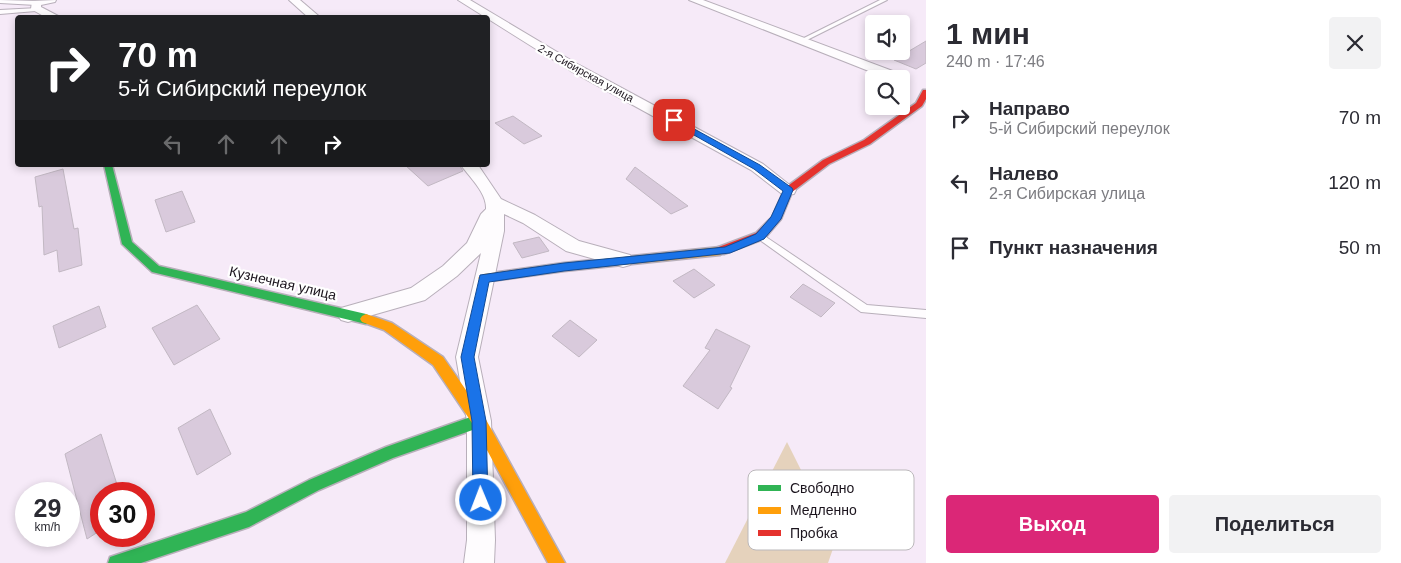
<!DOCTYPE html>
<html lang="ru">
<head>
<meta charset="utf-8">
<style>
	body { margin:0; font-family:Helvetica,sans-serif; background:#f2f2f3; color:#2b2b33; height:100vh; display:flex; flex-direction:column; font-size:19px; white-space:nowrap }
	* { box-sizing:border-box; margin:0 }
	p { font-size:16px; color:#7c7c81 }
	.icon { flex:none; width:28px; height:28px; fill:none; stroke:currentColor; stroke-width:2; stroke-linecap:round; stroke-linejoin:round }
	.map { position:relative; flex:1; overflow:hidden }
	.side { display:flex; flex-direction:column; background:#fff; width:475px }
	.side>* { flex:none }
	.hud { position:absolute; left:15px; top:15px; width:475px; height:152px; border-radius:5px; box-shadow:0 2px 8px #0003; background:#202124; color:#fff; overflow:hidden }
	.buttons { position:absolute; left:865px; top:15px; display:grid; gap:10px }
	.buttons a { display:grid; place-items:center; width:45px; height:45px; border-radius:5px; background:#fff; box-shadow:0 2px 8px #0003; font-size:25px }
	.speed { position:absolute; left:15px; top:482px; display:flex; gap:10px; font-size:25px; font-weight:700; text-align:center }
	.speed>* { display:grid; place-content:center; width:65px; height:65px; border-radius:50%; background:#fff; box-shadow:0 2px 8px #0003; line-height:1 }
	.speed small { font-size:12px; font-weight:400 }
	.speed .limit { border:8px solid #d22; background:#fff; color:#111 }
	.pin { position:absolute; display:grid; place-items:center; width:42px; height:42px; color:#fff; margin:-21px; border-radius:10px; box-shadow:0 2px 8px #0006 }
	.me { position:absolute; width:55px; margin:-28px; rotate:359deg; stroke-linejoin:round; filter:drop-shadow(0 0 4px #0008) }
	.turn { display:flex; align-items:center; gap:18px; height:105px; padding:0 20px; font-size:22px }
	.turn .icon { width:65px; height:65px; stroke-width:2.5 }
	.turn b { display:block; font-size:35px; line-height:42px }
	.lanes { display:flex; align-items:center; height:48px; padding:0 20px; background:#0003; justify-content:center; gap:25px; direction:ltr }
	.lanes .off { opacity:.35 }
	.round { display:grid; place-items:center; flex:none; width:52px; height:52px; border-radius:5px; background:#f2f2f3 }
	.headline { display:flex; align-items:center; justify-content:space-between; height:85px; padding:0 20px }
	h1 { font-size:30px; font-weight:700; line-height:38px }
	.cta { display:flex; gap:10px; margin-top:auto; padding:10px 20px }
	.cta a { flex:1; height:58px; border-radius:5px; background:#db2777; color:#fff; font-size:20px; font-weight:700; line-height:58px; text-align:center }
	.cta a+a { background:#f2f2f3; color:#2b2b33 }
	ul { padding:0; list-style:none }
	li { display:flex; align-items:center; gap:15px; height:65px; padding:0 20px }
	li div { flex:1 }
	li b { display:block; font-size:19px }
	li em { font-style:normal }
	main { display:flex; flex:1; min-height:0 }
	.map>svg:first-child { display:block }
	.green { fill:#e5d2bc }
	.building { fill:#d9cadc; stroke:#c2b8c3 }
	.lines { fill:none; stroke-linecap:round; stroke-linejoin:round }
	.lane-casing { stroke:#b8afba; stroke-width:2 }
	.street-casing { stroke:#b8afba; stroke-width:2 }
	.fast-casing { stroke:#b8afba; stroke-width:3 }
	.slow-casing { stroke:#b8afba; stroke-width:3 }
	.jam-casing { stroke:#b8afba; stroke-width:3 }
	.lane { fill:#fefcfe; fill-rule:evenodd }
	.street { fill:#fefcfe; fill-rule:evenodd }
	.fast { fill:#30b455; fill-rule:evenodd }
	.slow { fill:#ff9f0a; fill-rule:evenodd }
	.jam { fill:#e5322d; fill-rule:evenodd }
	.route { fill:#1a73e8; stroke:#114b97 }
	.labels { text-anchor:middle; stroke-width:4.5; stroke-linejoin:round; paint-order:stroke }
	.far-street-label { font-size:11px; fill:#1b141d; stroke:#fff }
	.street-label { font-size:14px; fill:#1b141d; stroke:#fff }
	.key { fill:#fff; stroke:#bbb8bb; stroke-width:1 }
	.key-label { font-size:14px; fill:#1b141d }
</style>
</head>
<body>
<main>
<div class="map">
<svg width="926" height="563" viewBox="0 0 926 563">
	<rect width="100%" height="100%" fill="#f6eaf8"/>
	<!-- green -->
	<polygon class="green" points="787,442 836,540 828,563 725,563"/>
	<!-- building -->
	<g class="building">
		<polygon points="926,41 926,63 916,69 894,60"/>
		<polygon points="513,116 542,136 524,144 495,123"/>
		<polygon points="405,165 459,165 463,171 428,186"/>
		<polygon points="635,167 688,206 671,214 626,179"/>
		<polygon points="63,169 74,229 78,228 82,265 59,272 57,250 44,255 42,206 39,207 35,177"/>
		<polygon points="182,191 195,222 166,232 155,200"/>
		<polygon points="539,237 549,251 522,258 513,243"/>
		<polygon points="694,269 715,285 694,298 673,281"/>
		<polygon points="803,284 835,303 821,317 790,297"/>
		<polygon points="197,305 220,339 174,365 152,328"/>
		<polygon points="99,306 106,327 59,348 53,326"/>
		<polygon points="570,320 597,340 579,357 552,336"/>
		<polygon points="716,329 750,346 730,387 732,388 718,409 683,386 710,350 705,348"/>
		<polygon points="210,409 231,454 197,475 178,428"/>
		<polygon points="101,434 120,494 101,494 101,530 87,539 65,454"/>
	</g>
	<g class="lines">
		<!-- lane casing -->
		<g class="lane-casing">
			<g id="lane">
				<polygon points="0,0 36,1 39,3 36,5 0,3"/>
				<polygon points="880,0 887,0 803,42 798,41"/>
				<polygon points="38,8 38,10 36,11 0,14 0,10"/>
				<polygon points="760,233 867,305 926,310 926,318 861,312 757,238 755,236"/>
			</g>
		</g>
		<!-- street casing -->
		<g class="street-casing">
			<g id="street">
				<polygon points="56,0 55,2 41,5 41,7 62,18 47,18 31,9 32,1"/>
				<polygon points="289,0 300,0 321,18 309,18"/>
				<polygon points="458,0 470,0 579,65 763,164 796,190 794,194 788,195 782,194 751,170 571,71"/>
				<polygon points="689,0 703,0 906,76 908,79 901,83 901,79 889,79"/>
				<path d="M461 165H478L501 199 535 215 579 241 630 255 633 260 630 265 623 267 566 251 523 223 504 214V231L478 357 491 421 495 540 494 563H464L467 540V421L456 357 481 253 457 276 425 300 348 322 341 320 337 314 341 308 411 288 443 266 467 243 481 214 486 209C487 193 470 178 461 165Z"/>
			</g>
		</g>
		<!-- fast casing -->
		<g class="fast-casing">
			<g id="fast">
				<polygon points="104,165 112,165 132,242 159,266 366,314 370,316 372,319 370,322 366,324 152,272 122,244"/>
				<polygon points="479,414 484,416 486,421 484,426 393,458 319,490 249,527 141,563 108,563 110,557 116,555 246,512 309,480 386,447"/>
			</g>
		</g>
		<!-- slow casing -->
		<g class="slow-casing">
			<g id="slow">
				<polygon points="720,247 725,251 720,255 564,271 484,282 478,278 484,274 564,263"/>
				<polygon points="366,314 392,323 443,357 484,416 565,563 548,563 474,426 433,365 384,330 362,322 360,319 362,316"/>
			</g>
		</g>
		<!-- jam casing -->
		<g class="jam-casing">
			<polygon id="jam" points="923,90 926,90 926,99 922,106 870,144 829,164 792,192 781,219 764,239 724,254 716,254 715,251 716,248 756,233 772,217 785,188 823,160 864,140 916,103"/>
		</g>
		<!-- lane -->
		<use href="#lane" class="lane"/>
		<!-- street -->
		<use href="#street" class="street"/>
		<!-- fast -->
		<use href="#fast" class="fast"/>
		<!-- slow -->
		<use href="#slow" class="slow"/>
		<!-- jam -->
		<use href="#jam" class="jam"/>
	</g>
	<!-- route -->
	<polygon class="route" points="671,119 676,119 760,165 792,188 793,190 781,219 764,239 730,253 564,271 489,282 474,357 486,421 488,500 486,506 481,508 475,506 473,500 472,421 461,357 480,275 564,263 725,247 756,234 771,217 783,191 754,169 671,122"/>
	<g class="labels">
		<!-- far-street labels -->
		<g class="far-street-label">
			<text transform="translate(586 73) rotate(29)" y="4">2-я Сибирская улица</text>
		</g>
		<!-- street labels -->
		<g class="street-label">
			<text transform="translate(283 283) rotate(13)" y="5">Кузнечная улица</text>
		</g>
	</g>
	<!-- legend -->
	<rect x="748" y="470" width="166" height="80" rx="8" class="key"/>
	<rect x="758" y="485" width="23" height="6" fill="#30b455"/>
	<rect x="758" y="507" width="23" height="7" fill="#ff9f0a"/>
	<rect x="758" y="530" width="23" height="6" fill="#e5322d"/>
	<g class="key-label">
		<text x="790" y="493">Свободно</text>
		<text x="790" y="515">Медленно</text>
		<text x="790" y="538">Пробка</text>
	</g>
</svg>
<div class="buttons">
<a><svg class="icon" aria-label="sound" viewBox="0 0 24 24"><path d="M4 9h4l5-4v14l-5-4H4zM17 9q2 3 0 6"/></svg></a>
<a><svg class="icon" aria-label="search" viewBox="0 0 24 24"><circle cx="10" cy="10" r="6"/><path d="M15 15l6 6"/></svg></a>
</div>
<div class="speed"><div>29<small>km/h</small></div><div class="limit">30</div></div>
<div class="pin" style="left:674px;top:120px;background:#d93025"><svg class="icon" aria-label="arrive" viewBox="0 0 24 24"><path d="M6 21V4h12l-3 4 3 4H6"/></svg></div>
<svg class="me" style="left:481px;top:500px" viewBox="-20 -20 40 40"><circle r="17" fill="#1a73e8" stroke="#fff" stroke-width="3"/><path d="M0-11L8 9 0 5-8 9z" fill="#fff"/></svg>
<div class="hud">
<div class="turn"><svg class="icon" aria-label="right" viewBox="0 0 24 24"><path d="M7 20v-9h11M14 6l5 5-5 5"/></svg><div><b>70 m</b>5-й Сибирский переулок</div></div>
<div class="lanes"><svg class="icon off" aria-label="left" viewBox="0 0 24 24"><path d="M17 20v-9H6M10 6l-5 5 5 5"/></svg><svg class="icon off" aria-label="ahead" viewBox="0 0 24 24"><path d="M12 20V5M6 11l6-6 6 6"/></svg><svg class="icon off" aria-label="ahead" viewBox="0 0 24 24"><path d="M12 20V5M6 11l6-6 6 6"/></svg><svg class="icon" aria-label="right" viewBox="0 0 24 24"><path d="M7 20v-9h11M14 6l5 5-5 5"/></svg></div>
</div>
</div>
<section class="side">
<div class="headline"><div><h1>1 мин</h1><p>240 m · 17:46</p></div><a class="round"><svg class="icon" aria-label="close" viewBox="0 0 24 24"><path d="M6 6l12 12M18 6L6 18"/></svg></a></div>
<ul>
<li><svg class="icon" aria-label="right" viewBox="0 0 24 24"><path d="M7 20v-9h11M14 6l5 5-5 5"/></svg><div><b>Направо</b><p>5-й Сибирский переулок</p></div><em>70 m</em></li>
<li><svg class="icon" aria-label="left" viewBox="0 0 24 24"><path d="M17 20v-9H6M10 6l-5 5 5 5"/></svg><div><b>Налево</b><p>2-я Сибирская улица</p></div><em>120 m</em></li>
<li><svg class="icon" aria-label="arrive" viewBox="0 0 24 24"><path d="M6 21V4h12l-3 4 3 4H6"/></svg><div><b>Пункт назначения</b></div><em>50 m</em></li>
</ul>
<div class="cta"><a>Выход</a><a>Поделиться</a></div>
</section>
</main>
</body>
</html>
